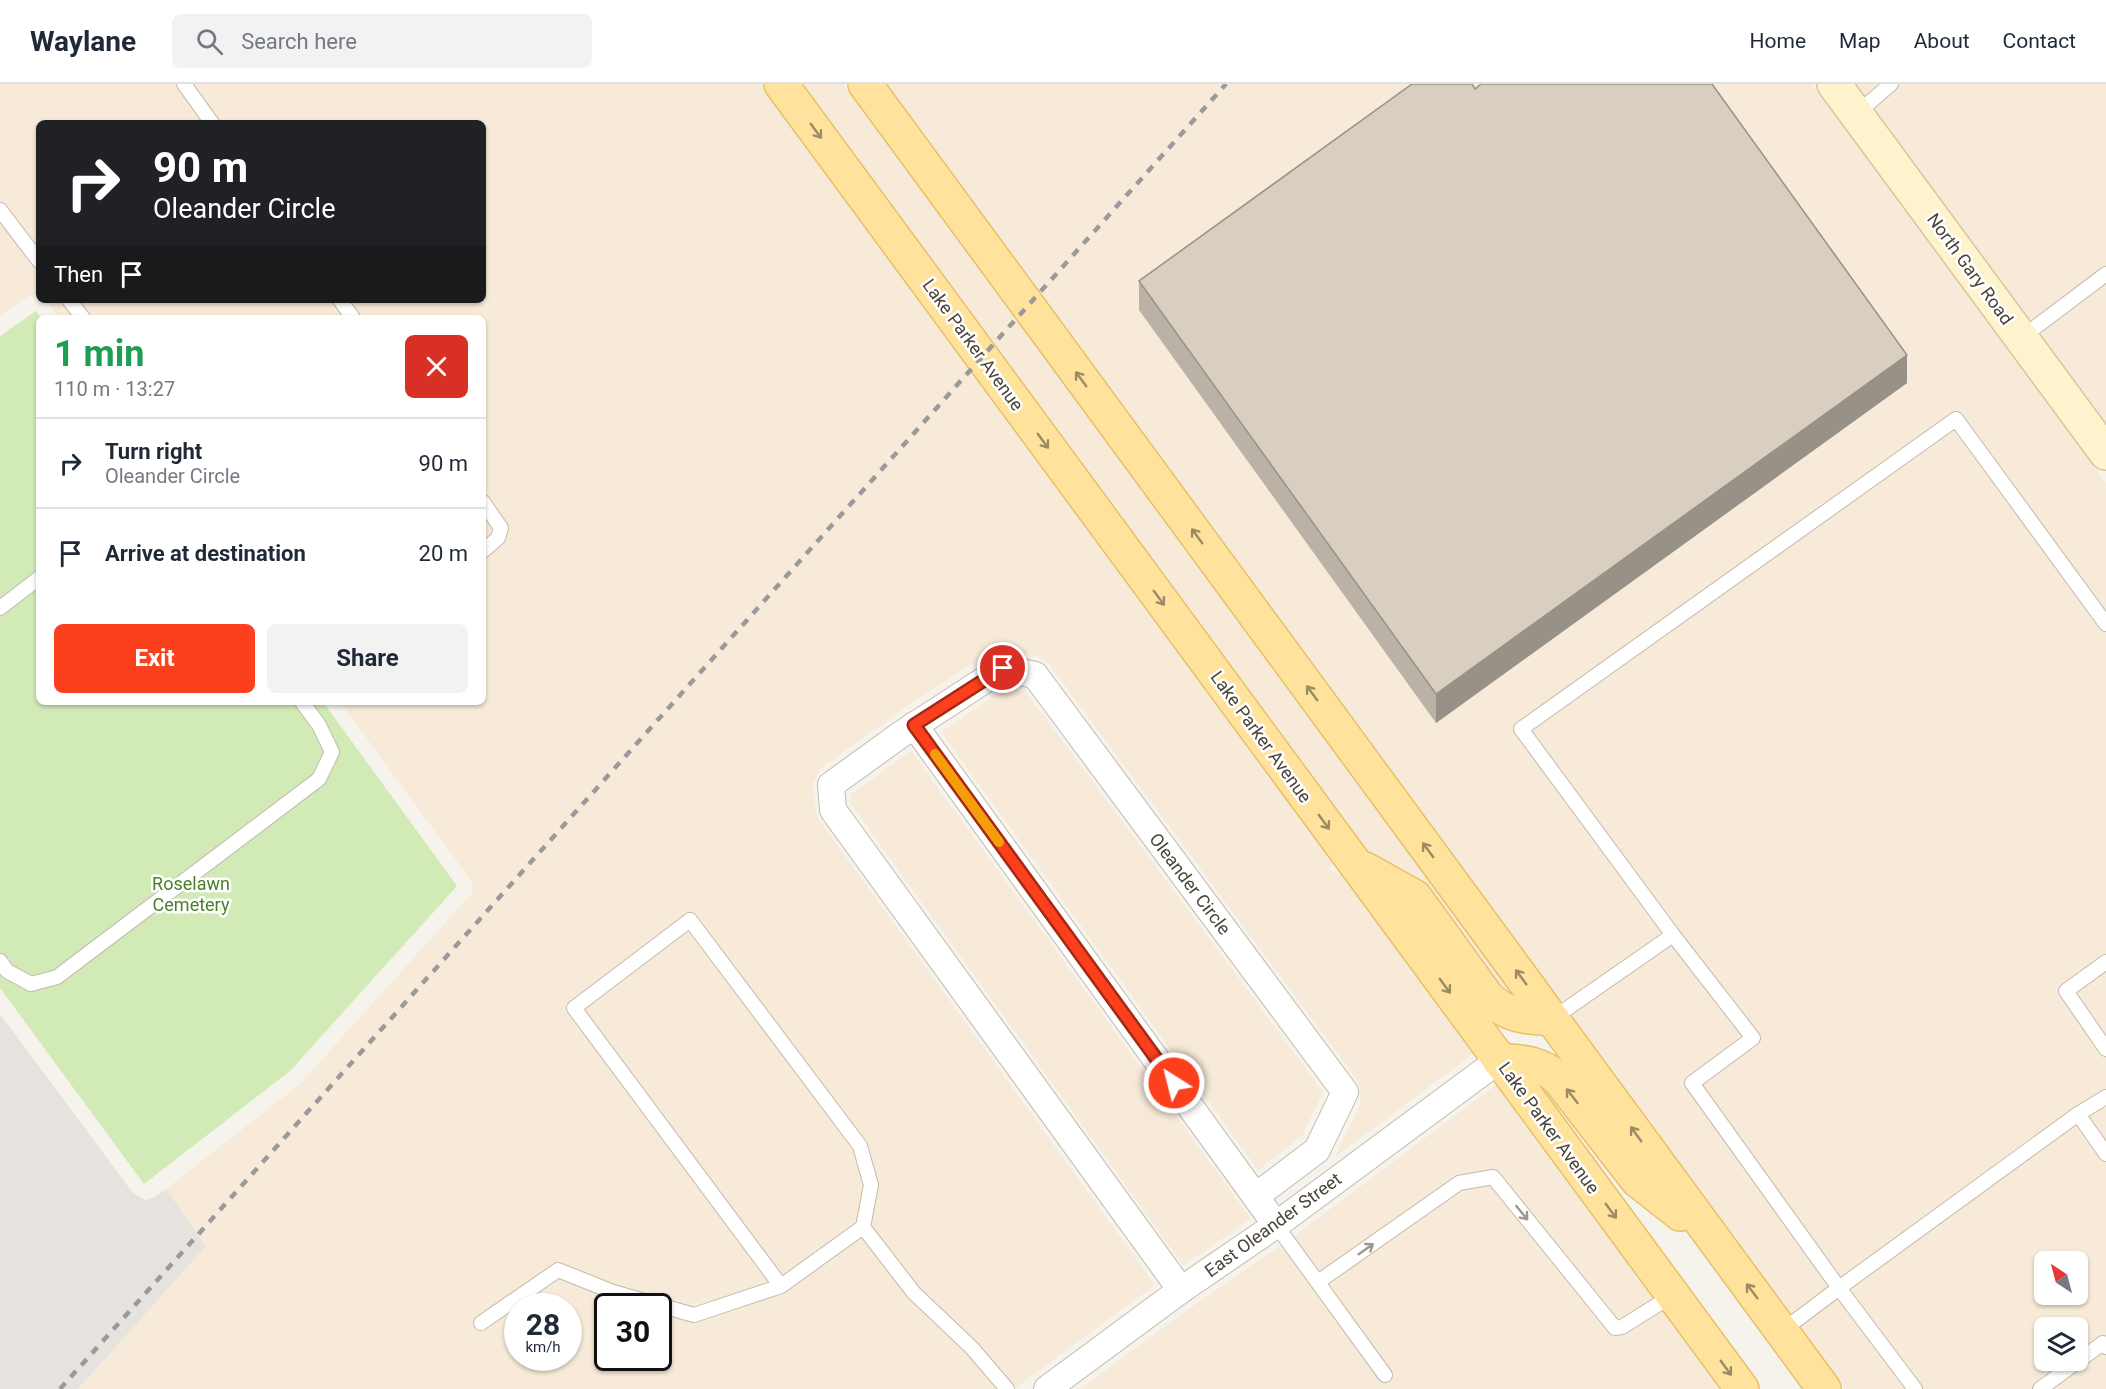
<!DOCTYPE html>
<html lang="en">
<head>
<meta charset="utf-8">
<style>
	body { margin:0; font-family:Roboto,sans-serif; background:#f2f2f3; color:#1f2937; height:100vh; display:flex; flex-direction:column; font-size:22px; white-space:nowrap }
	* { box-sizing:border-box; margin:0 }
	p { font-size:20px; color:#747a83 }
	.icon { flex:none; width:33px; height:33px; fill:none; stroke:currentColor; stroke-width:2; stroke-linecap:round; stroke-linejoin:round }
	.map { position:relative; flex:1; overflow:hidden }
	.details { position:absolute; left:36px; top:231px; width:450px; height:390px; display:flex; flex-direction:column; background:#fff; border-radius:9px; box-shadow:0 2px 4px #0004 }
	.details>* { flex:none }
	.guide { position:absolute; left:36px; top:36px; width:450px; height:183px; border-radius:9px; box-shadow:0 2px 4px #0004; background:#202124; color:#fff; overflow:hidden }
	.needle { width:39px; rotate:324deg }
	.tools { position:absolute; left:2034px; top:1167px; display:grid; gap:12px }
	.tools a { display:grid; place-items:center; width:54px; height:54px; border-radius:9px; background:#fff; box-shadow:0 2px 4px #0004; font-size:30px }
	.speed { position:absolute; left:504px; top:1209px; display:flex; gap:12px; font-size:30px; font-weight:700; text-align:center }
	.speed>* { display:grid; place-content:center; width:78px; height:78px; border-radius:50%; background:#fff; box-shadow:0 2px 4px #0004; line-height:1 }
	.speed small { font-size:15px; font-weight:400 }
	.speed .limit { border:3px solid #111; border-radius:9px; background:#fff; color:#111 }
	.pin { position:absolute; display:grid; place-items:center; width:51px; height:51px; color:#fff; margin:-26px; border:3px solid #fff; border-radius:50%; box-shadow:0 2px 6px #0007 }
	.me { position:absolute; width:66px; margin:-33px; rotate:324deg; stroke-linejoin:round; filter:drop-shadow(0 0 4px #0008) }
	.turn { display:flex; align-items:center; gap:21px; height:126px; padding:0 18px; font-size:27px }
	.turn .icon { width:78px; height:78px; stroke-width:2.5 }
	.turn b { display:block; font-size:42px; line-height:51px }
	.then { display:flex; align-items:center; height:57px; padding:0 18px; background:#0003; gap:12px; font-size:22px }
	.round { display:grid; place-items:center; flex:none; width:63px; height:63px; border-radius:9px; background:#f2f2f3 }
	.summary { display:flex; align-items:center; justify-content:space-between; height:102px; padding:0 18px }
	h1 { font-size:36px; font-weight:700; line-height:45px; color:#1e9e55 }
	.action { display:flex; gap:12px; margin-top:auto; padding:12px 18px }
	.action a { flex:1; height:69px; border-radius:9px; background:#fc3f1d; color:#fff; font-size:24px; font-weight:700; line-height:69px; text-align:center }
	.action a+a { background:#f2f2f3; color:#1f2937 }
	ul { padding:0; list-style:none }
	li { display:flex; align-items:center; gap:18px; height:90px; padding:0 18px; border-top:2px solid #e0e1e3 }
	li div { flex:1 }
	li b { display:block; font-size:22px }
	li em { font-style:normal }
	header { display:flex; align-items:center; gap:36px; box-sizing:border-box; height:84px; padding:0 30px; background:#fff; border-bottom:2px solid #e0e1e3 }
	header strong { font-size:28px }
	nav { display:flex; gap:33px; margin-inline-start:auto; font-size:21px }
	.search { width:420px; height:54px; background:#f2f2f3; display:flex; align-items:center; gap:15px; box-sizing:border-box; padding:0 21px; border-radius:9px; color:#747a83; font-size:22px }
	.map>svg:first-child { display:block }
	.commercial { fill:#f7ead8; fill-rule:evenodd }
	.industrial { fill:#e6e2dd }
	.green { fill:#d2eab5 }
	.lines { fill:none; stroke-linecap:round; stroke-linejoin:round }
	.lane-casing { stroke:#c2bbae; stroke-width:16 }
	.street-casing { stroke:#c2bbae; stroke-width:28 }
	.secondary-casing { stroke:#d6c79b; stroke-width:36 }
	.primary-casing { stroke:#e6c16a; stroke-width:36 }
	.lane { stroke:#fff; stroke-width:14 }
	.street { stroke:#fff; stroke-width:26 }
	.secondary { stroke:#fff3cd; stroke-width:33 }
	.primary { stroke:#ffe39c; stroke-width:33 }
	.rail { stroke:#9a9a9a; stroke-width:4.5; stroke-dasharray:8 8; stroke-linecap:butt }
	.wall { fill:#bab2a6 }
	.shaded-wall { fill:#979187 }
	.building { fill:#d8cfc1; stroke:#979187; stroke-width:1.5 }
	.oneway { stroke:#9c8c66 }
	.oneway2 { stroke:#9c9892 }
	.route-casing { stroke:#a42913; stroke-width:15 }
	.route { stroke:#fc3f1d; stroke-width:10 }
	.slow { stroke:#f59e0b; stroke-width:10 }
	.labels { text-anchor:middle; stroke-width:5; stroke-linejoin:round; paint-order:stroke }
	.street-label { font-size:18px; fill:#4b4439; stroke:#fff }
	.park-label { font-size:18px; fill:#4a7f2a; stroke:#fff }
</style>
</head>
<body>
<header>
<strong>Waylane</strong>
<div class="search"><svg class="icon" aria-label="search" viewBox="0 0 24 24"><circle cx="10" cy="10" r="6"/><path d="M15 15l6 6"/></svg>Search here</div>
<nav><a>Home</a><a>Map</a><a>About</a><a>Contact</a></nav>
</header>
<div class="map">
<svg width="2106" height="1305" viewBox="0 0 2106 1305">
	<rect width="100%" height="100%" fill="#f6f3ec"/>
	<!-- commercial -->
	<g class="commercial">
		<path d="M0 0H760L1332 779 1330 785 1343 792 1473 970 1335 1073 1361 1018 1358 997 1049 580 1037 572 1005 565 992 567 917 615 820 685 813 700 815 725 819 736 1155 1201 1014 1305H78L206 1162 166 1105 300 1000 472 809V798L340 618H483V234H60L46 216H483V39H39V211H30L0 232ZM518 1222H568V1274H518ZM608 1222H658V1274H608Z"/>
		<polygon points="803,0 843,0 1513,910 1501,902 1429,803 1422,797 1364,764"/>
		<path d="M887 0H1812L2106 399V1305H1845L1737 1159 1739 1155 1727 1145 1570 929 1569 917 1560 916ZM2044 1178H2078V1210H2044ZM2044 1244H2078V1276H2044Z"/>
		<polygon points="1855,0 2106,0 2106,340"/>
		<polygon points="1008,603 1026,608 1323,1008 1302,1052 1258,1086 941,648"/>
		<polygon points="911,667 1251,1135 1183,1181 851,720 850,711"/>
		<polygon points="1496,1001 1720,1305 1080,1305 1193,1222 1280,1162 1281,1164 1293,1153"/>
	</g>
	<!-- industrial -->
	<polygon class="industrial" points="0,930 133,1109 146,1116 155,1113 166,1105 206,1162 78,1305 0,1305"/>
	<!-- green -->
	<polygon class="green" points="36,227 41,234 39,234 39,618 323,618 457,802 290,987 144,1100 0,904 0,252"/>
	<g class="lines">
		<!-- lane casing -->
		<g class="lane-casing">
			<g id="lane">
				<polyline points="184,0 212,39"/>
				<polyline points="1856,30 1891,0"/>
				<polyline points="0,126 39,177"/>
				<polyline points="69,216 83,234"/>
				<polyline points="340,216 353,234"/>
				<polyline points="2021,254 2106,190"/>
				<polyline points="483,418 501,444 498,454 483,467"/>
				<polyline points="0,524 39,494"/>
				<polyline points="1673,851 1753,954 1692,999 1839,1204 2078,1030 2106,1070"/>
				<polyline points="0,877 7,887 31,900 57,893 319,695 332,668 319,641 302,618"/>
				<polyline points="2106,878 2066,907 2106,965"/>
				<polyline points="1552,935 1673,851 1521,645 1956,335 2106,540"/>
				<polyline points="2078,1030 2106,1013"/>
				<polyline points="1276,1141 1385,1291"/>
				<polyline points="863,1143 781,1202 574,924 690,836 860,1062 871,1101 863,1143 914,1209 972,1264 1007,1305"/>
				<polyline points="1318,1198 1459,1099 1493,1093 1615,1244 1622,1243 1673,1211"/>
				<polyline points="481,1239 558,1186 613,1208 694,1231 781,1202"/>
				<polyline points="1782,1247 1839,1204 1915,1305"/>
				<polyline points="2040,1305 2103,1259 2106,1263"/>
			</g>
		</g>
		<!-- street casing -->
		<g class="street-casing">
			<g id="street">
				<polyline points="914,641 1276,1141"/>
				<polyline points="1181,1206 833,726 831,701 900,651 1003,584 1035,591 1345,1008 1317,1066 1256,1112"/>
				<polyline points="1047,1305 1181,1206 1276,1141 1499,976"/>
			</g>
		</g>
		<!-- secondary casing -->
		<g class="secondary-casing">
			<polyline id="secondary" points="1834,0 2106,369"/>
		</g>
		<!-- primary casing -->
		<g class="primary-casing">
			<g id="primary">
				<polyline points="781,0 1742,1305"/>
				<polyline points="865,0 1824,1305"/>
				<path d="M1365 785 1415 813 1488 914C1510 933 1524 933 1552 935"/>
				<path d="M1499 976C1524 978 1538 978 1558 994L1637 1096 1680 1130"/>
			</g>
		</g>
		<!-- lane -->
		<use href="#lane" class="lane"/>
		<!-- street -->
		<use href="#street" class="street"/>
		<!-- secondary -->
		<use href="#secondary" class="secondary"/>
		<!-- primary -->
		<use href="#primary" class="primary"/>
		<!-- rail -->
		<polyline class="rail" points="60,1305 1226,0"/>
	</g>
	<!-- wall -->
	<polygon class="wall" points="1475,5 1907,299 1436,639 1139,226 1139,197"/>
	<!-- shaded-wall -->
	<polygon class="shaded-wall" points="1907,271 1907,299 1436,639 1436,610"/>
	<!-- building -->
	<polygon class="building" points="1412,0 1472,0 1475,5 1481,0 1712,0 1907,271 1436,610 1139,197"/>
	<!-- one-way arrows -->
	<defs><path id="oneway-shaft" d="M-6 0H5M1.5-3L5.5 0L1.5 3" fill="none" stroke-width="1.6" stroke-linecap="round" stroke-linejoin="round" transform="scale(1.5)"/></defs>
	<g class="oneway">
		<use href="#oneway-shaft" transform="translate(816 47) rotate(54)"/>
		<use href="#oneway-shaft" transform="translate(1081 295) rotate(-126)"/>
		<use href="#oneway-shaft" transform="translate(1043 357) rotate(54)"/>
		<use href="#oneway-shaft" transform="translate(1197 452) rotate(-126)"/>
		<use href="#oneway-shaft" transform="translate(1159 514) rotate(54)"/>
		<use href="#oneway-shaft" transform="translate(1312 609) rotate(-126)"/>
		<use href="#oneway-shaft" transform="translate(1324 738) rotate(54)"/>
		<use href="#oneway-shaft" transform="translate(1428 766) rotate(-126)"/>
		<use href="#oneway-shaft" transform="translate(1521 893) rotate(-126)"/>
		<use href="#oneway-shaft" transform="translate(1445 902) rotate(54)"/>
		<use href="#oneway-shaft" transform="translate(1572 1012) rotate(-128)"/>
		<use href="#oneway-shaft" transform="translate(1636 1050) rotate(-126)"/>
		<use href="#oneway-shaft" transform="translate(1611 1127) rotate(54)"/>
		<use href="#oneway-shaft" transform="translate(1752 1207) rotate(-127)"/>
		<use href="#oneway-shaft" transform="translate(1726 1284) rotate(54)"/>
	</g>
	<g class="oneway2">
		<use href="#oneway-shaft" transform="translate(1522 1129) rotate(51)"/>
		<use href="#oneway-shaft" transform="translate(1366 1165) rotate(-35)"/>
	</g>
	<g class="lines">
		<!-- route casing -->
		<g class="route-casing">
			<polyline id="route" points="1003,584 914,641 1174,999"/>
		</g>
		<!-- route -->
		<use href="#route" class="route"/>
		<!-- slow -->
		<polyline class="slow" points="935,670 999,758"/>
	</g>
	<g class="labels">
		<!-- street labels -->
		<g class="street-label">
			<text transform="translate(1970 185) rotate(54)" y="6">North Gary Road</text>
			<text transform="translate(973 261) rotate(54)" y="6">Lake Parker Avenue</text>
			<text transform="translate(1261 653) rotate(54)" y="6">Lake Parker Avenue</text>
			<text transform="translate(1190 800) rotate(53)" y="6">Oleander Circle</text>
			<text transform="translate(1549 1044) rotate(54)" y="6">Lake Parker Avenue</text>
			<text transform="translate(1273 1141) rotate(-36)" y="6">East Oleander Street</text>
		</g>
		<!-- park labels -->
		<g class="park-label">
			<text x="191" y="806">Roselawn<tspan x="191" dy="21">Cemetery</tspan></text>
		</g>
	</g>
</svg>
<div class="tools">
<a><svg class="needle" viewBox="-14 -14 28 28"><path d="M0-13l5 13h-10z" fill="#e53935"/><path d="M0 13l5-13h-10z" fill="#747a83"/></svg></a>
<a><svg class="icon" aria-label="layers" viewBox="0 0 24 24"><path d="M12 4l9 5-9 5-9-5zM3 14l9 5 9-5"/></svg></a>
</div>
<div class="speed"><div>28<small>km/h</small></div><div class="limit">30</div></div>
<div class="pin" style="left:1003px;top:584px;background:#d93025"><svg class="icon" aria-label="arrive" viewBox="0 0 24 24"><path d="M6 21V4h12l-3 4 3 4H6"/></svg></div>
<svg class="me" style="left:1174px;top:999px" viewBox="-20 -20 40 40"><circle r="17" fill="#fc3f1d" stroke="#fff" stroke-width="3"/><path d="M0-11L8 9 0 5-8 9z" fill="#fff"/></svg>
<div class="guide">
<div class="turn"><svg class="icon" aria-label="right" viewBox="0 0 24 24"><path d="M7 20v-9h11M14 6l5 5-5 5"/></svg><div><b>90 m</b>Oleander Circle</div></div>
<div class="then">Then<svg class="icon" aria-label="arrive" viewBox="0 0 24 24"><path d="M6 21V4h12l-3 4 3 4H6"/></svg></div>
</div>
<section class="details">
<div class="summary"><div><h1>1 min</h1><p>110 m · 13:27</p></div><a class="round" style="background:#d93025;color:#fff"><svg class="icon" aria-label="close" viewBox="0 0 24 24"><path d="M6 6l12 12M18 6L6 18"/></svg></a></div>
<ul>
<li><svg class="icon" aria-label="right" viewBox="0 0 24 24"><path d="M7 20v-9h11M14 6l5 5-5 5"/></svg><div><b>Turn right</b><p>Oleander Circle</p></div><em>90 m</em></li>
<li><svg class="icon" aria-label="arrive" viewBox="0 0 24 24"><path d="M6 21V4h12l-3 4 3 4H6"/></svg><div><b>Arrive at destination</b></div><em>20 m</em></li>
</ul>
<div class="action"><a>Exit</a><a>Share</a></div>
</section>
</div>
</body>
</html>
